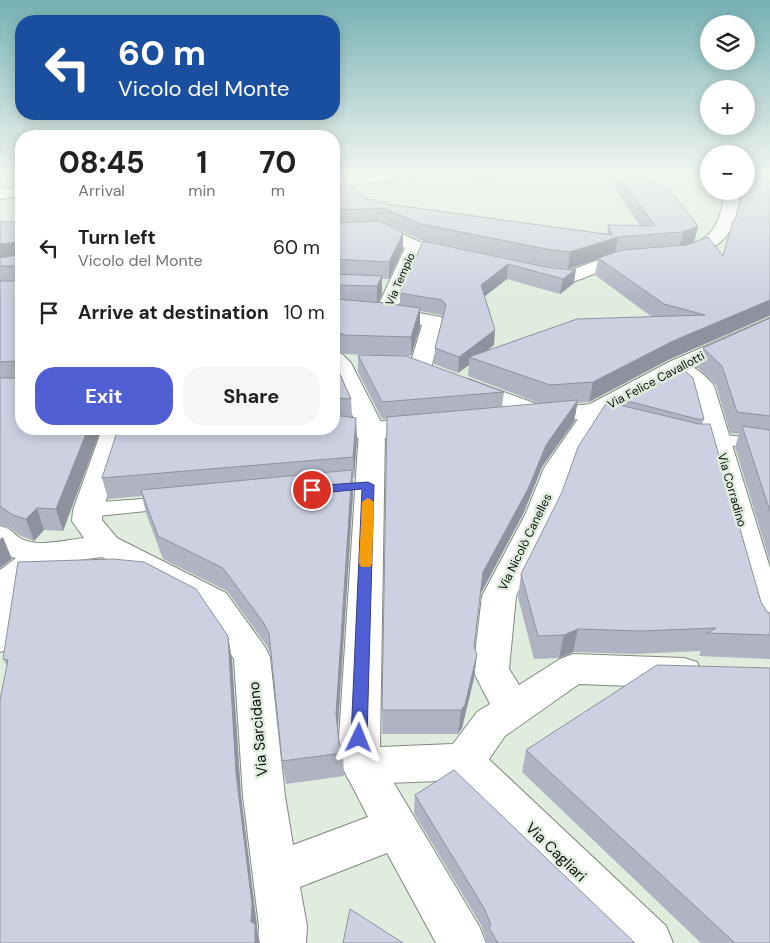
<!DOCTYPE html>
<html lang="en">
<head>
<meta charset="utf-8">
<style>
	body { margin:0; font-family:"DM Sans",sans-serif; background:#f6f6f6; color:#202124; height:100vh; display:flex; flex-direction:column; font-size:19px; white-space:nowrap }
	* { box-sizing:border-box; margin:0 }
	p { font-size:16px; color:#757577 }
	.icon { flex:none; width:28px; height:28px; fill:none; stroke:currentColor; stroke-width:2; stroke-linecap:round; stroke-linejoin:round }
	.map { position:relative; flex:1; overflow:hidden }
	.panel { position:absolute; left:15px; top:130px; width:325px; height:305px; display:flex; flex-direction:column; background:#fff; border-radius:20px; box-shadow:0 2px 12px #0003 }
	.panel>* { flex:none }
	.banner { position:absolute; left:15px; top:15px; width:325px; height:105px; border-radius:20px; box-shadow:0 2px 12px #0003; background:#1a4fa0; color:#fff; overflow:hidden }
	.controls { position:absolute; left:700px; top:15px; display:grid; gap:10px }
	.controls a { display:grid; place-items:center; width:55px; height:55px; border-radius:50%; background:#fff; box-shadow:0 2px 12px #0003; font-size:25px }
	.pin { position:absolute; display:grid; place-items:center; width:42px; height:42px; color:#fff; margin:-21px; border:2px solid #fff; border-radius:50%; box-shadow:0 1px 5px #0007 }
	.me { position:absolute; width:55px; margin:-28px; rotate:2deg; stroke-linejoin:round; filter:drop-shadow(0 0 4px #0008) }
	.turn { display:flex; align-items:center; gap:18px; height:105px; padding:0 20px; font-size:22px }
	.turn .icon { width:65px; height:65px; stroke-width:2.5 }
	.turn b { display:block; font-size:35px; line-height:42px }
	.eta { display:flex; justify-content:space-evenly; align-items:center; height:85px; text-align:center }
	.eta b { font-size:30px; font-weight:700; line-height:35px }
	.cta { display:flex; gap:10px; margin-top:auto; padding:10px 20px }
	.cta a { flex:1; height:58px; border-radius:20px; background:#515fd5; color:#fff; font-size:20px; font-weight:700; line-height:58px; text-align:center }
	.cta a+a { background:#f6f6f6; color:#202124 }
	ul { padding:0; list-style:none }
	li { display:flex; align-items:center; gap:15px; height:65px; padding:0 20px }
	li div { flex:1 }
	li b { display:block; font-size:19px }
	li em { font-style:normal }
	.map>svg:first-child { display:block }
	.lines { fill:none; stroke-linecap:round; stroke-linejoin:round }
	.service-casing { stroke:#7f8a7d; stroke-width:2 }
	.pedestrian-casing { stroke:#7f8a7d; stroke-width:2 }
	.minor-casing { stroke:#7f8a7d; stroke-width:2 }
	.secondary-casing { stroke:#7f8a7d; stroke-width:2 }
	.service { fill:#fff; fill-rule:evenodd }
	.pedestrian { fill:#fff; fill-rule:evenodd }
	.minor { fill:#fff; fill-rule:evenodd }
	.secondary { fill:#fff; fill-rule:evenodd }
	.wall { fill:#afb3c2; fill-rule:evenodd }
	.shaded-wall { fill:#8f929e }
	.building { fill:#ccd0e1; stroke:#8f929e }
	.route { fill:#515fd5; stroke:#353e8a }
	.slow { fill:#f59e0b }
	.labels { text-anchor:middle; stroke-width:5; stroke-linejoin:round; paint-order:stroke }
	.far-street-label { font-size:11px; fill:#0b0f0b; stroke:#dfecde }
	.street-label { font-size:12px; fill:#0b0f0b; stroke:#dfecde }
	.near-street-label { font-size:15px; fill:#0b0f0b; stroke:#dfecde }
</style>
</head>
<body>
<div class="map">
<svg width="770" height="943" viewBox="0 0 770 943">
	<rect width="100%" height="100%" fill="#dfecde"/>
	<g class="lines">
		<!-- service casing -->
		<g class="service-casing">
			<g id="service">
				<polygon points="707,433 770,440 770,450 701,442 698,438 701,434"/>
				<polygon points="169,497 176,498 179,503 176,508 88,517 81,515 78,510 81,505 88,503"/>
			</g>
		</g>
		<!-- pedestrian casing -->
		<g class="pedestrian-casing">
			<g id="pedestrian">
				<path d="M102 429H128L103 510 102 520 117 538 226 593 265 647 270 657 285 796 293 845 368 817 342 766 348 753 362 748 376 753 479 926 486 943H436L387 853 300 887 307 926 306 943H258L259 926 243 796 234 659 202 611 102 557 43 565 0 554V526C12 529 11 532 20 538 36 548 66 540 84 538L72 521 73 510Z"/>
				<polygon points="464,744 478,749 666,926 673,943 615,943 450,775 444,762 450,749"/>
			</g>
		</g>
		<!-- minor casing -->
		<g class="minor-casing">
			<g id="minor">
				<polygon points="397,172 439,172 437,175 432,176 334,187 334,179"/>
				<path d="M448 172H535L533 175 528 176C503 177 474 181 450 175Z"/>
				<polygon points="21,187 21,196 0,199 0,189"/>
				<path d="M725 191H740C737 223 731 243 698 254 689 258 681 261 672 259L669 255 672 251C711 241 719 230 725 191Z"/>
				<polygon points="383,225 420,242 462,250 465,254 462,258 456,259 421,252 397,309 441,317 444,321 431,368 428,373 420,375 412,373 409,368 422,325 385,319 334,316 334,304 378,306 405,248 380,235 334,237 334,227"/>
				<polygon points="632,254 638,255 641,259 638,263 618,265 570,283 532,277 530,273 532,269 539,267 568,271 609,256"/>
				<polygon points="334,352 342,354 351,363 385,430 380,747 453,744 477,712 490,704 473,671 482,596 526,513 544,468 587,406 596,404 605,406 608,411 572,468 556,513 516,596 509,669 519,685 560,659 573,654 684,658 697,662 702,673 697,684 684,688 579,684 505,736 478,775 464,780 362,784 348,779 342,766 339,738 359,430 334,374"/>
				<path d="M677 360C690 363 706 375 714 386L770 568V637L758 633 753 624 691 389 666 367 669 362Z"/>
				<polygon points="468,379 553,410 556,415 553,420 544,422 460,391 456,386 460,381"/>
				<polygon points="43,543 54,546 59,554 54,562 18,590 17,638 12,648 0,652 0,570 32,546"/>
			</g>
		</g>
		<!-- secondary casing -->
		<g class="secondary-casing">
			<g id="secondary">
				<polygon points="770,318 770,332 685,372 605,416 537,424 528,421 524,416 528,411 590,404 669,362"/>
				<path d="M425 418 434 421 438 426 434 431C403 439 356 441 325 433L322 429H334V420L372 422Z"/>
			</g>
		</g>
		<!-- service -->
		<use href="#service" class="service"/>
		<!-- pedestrian -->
		<use href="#pedestrian" class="pedestrian"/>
		<!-- minor -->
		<use href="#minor" class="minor"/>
		<!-- secondary -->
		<use href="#secondary" class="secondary"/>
	</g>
	<!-- wall -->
	<g class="wall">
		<path d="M606 172H633L698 226 694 242 687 245 723 256 735 219 742 191H746V172H770V317L769 316 668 360 589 402 577 403 574 422 542 467 524 512 480 595 474 648 477 654 474 678 462 728 458 734H382L387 419H382L358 372V355L504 392 502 407 541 404 468 376 469 365 458 373 434 364 435 348 443 317 441 315 420 311V327L411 356 345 354 335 350 334 351V174L369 200 387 204 607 235 608 225 640 226 605 173ZM393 227 421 240 544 266 568 269 598 259 595 275 652 317 488 350 494 345 485 296 507 279 560 294 574 283 546 267 423 241 400 293V305L378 302 382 294V279H389L403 249Z"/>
		<polygon points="0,222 21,222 21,429 101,429 63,531 44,530 34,541 21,536 8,527 0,525"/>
		<polygon points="770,318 770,562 735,447 739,434 730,433 716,385 698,368 703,348"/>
		<polygon points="334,361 351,399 352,417 357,438 354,478 353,478 353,493 338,732 339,743 343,753 344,776 286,784 282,761 271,655 267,646 227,591 163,559 146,513 142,496 108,499 102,478 334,429"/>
		<polygon points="620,399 704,419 702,424 761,602 767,612 770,613 770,659 699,656 701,651 634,654 573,652 559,658 534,659 518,597 521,574 618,405"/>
		<polygon points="228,636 232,660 241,796 257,926 257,931 260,943 7,666 3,659"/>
		<polygon points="526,750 770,943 701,943 522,772"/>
		<polygon points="415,795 635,943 486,943 486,939 481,925 414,813"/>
	</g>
	<!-- shaded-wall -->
	<g class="shaded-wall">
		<polygon points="698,226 694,242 680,248 683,232"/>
		<polygon points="403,233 403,249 389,279 389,262"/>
		<polygon points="618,237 615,253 568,269 570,252"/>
		<polygon points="17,242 21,255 0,261 0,244"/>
		<polygon points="508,264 507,279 480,300 481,285"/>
		<polygon points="576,269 574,283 560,294 563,279"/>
		<polygon points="382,276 382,294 377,304 377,286"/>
		<polygon points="770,300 770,314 769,316 668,360 589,402 593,382 673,341"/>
		<polygon points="420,308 420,327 411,356 411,337"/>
		<polygon points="495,330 494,345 476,359 469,357 469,365 458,373 459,357"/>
		<polygon points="334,331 335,350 334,351"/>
		<polygon points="578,400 574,422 542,467 524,512 480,595 471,671 483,572 546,445"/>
		<polygon points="356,418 357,438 354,478 353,457"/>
		<polygon points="88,429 101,429 63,531 56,509"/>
		<polygon points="352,470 353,493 337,738 336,714"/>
		<polygon points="37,508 44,530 34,541 26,519"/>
		<polygon points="3,537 12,559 0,568 0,539"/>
		<polygon points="578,629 573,652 559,658 564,635"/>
		<polygon points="228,636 232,660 241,796 257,926 257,931 260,943 255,943 251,922 236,773"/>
		<polygon points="477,654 474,678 462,728 458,734 461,710"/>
	</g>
	<!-- building -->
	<g class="building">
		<polygon points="616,172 633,172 669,189 698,226 683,232 618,237 570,252 546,249 421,224 383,208 334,210 334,174 337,174 369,200 376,200 377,202 387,202 387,204 612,235 608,225 655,226"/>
		<polygon points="747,172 770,172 770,300 673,341 593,382 550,385 469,357 577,319 705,315 664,304 598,258 622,250 687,245 708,237 723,256 733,221 736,218 743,191 746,191 746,176"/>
		<polygon points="380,221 403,233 389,262 334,259 334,223"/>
		<polygon points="0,222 21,222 21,429 88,429 56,509 37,508 26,519 13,515 0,506 0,378 16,378 16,361 0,362 0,281 17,281 17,266 0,266 0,258 17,255 17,242 0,244"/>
		<polygon points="423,241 546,267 572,270 576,269 563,279 508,264 481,285 495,330 459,357 435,348 446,305 442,300 400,293"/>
		<polygon points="334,274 382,276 377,286 334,285"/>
		<polygon points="334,299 385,303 420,308 411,337 345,335 334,331"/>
		<polygon points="770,318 770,416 737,412 722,366 703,348"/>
		<polygon points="358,355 406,356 504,392 382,402"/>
		<polygon points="334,361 351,399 334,398"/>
		<polygon points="680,367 693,378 704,419 697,419 620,399"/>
		<polygon points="578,400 546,445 528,489 483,572 474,647 477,654 465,705 461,710 382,710 387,417"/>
		<polygon points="607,402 699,424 710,424 761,602 767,612 770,613 770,635 707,633 716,628 641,631 578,629 564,635 538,636 521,574 562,492 578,447"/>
		<polygon points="334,415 356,418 353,457 102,478 118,429 334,429"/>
		<polygon points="742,426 770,430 770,511"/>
		<polygon points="352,470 336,714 339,743 343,753 282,761 269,633 263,622 223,568 158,536 141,490"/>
		<polygon points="113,559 144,562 196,589 228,636 236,773 252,904 251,922 255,924 255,943 0,943 0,700 8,660 3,659 18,562"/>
		<polygon points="657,665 770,668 770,943 735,943 526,750"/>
		<polygon points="454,770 635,943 498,943 489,928 491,925 484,908 415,795"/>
		<polygon points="350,909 403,943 343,943"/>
	</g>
	<!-- sky -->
	<linearGradient id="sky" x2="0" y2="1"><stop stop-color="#76b1b4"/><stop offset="0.57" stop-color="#f1f6f0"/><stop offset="1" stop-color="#f1f6f0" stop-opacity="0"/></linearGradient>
	<rect width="770" height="304" fill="url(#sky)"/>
	<!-- route -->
	<polygon class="route" points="368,482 374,485 367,738 365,743 359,745 353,743 351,738 362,489 312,494 306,490 312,486"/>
	<!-- slow -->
	<polygon class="slow" points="368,498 374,502 372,563 370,567 361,567 359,563 362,502"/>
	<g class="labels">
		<!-- far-street labels -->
		<g class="far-street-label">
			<text transform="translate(400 279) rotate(-66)" y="4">Via Tempio</text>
		</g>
		<!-- street labels -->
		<g class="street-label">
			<text transform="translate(656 380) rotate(-28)" y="4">Via Felice Cavallotti</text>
			<text transform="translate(732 490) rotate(74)" y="4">Via Corradino</text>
			<text transform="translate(525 542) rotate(-64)" y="4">Via Nicolò Canelles</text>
		</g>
		<!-- near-street labels -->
		<g class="near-street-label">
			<text transform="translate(258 729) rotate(-95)" y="5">Via Sarcidano</text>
			<text transform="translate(556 852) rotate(44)" y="5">Via Cagliari</text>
		</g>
	</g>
</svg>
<div class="controls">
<a><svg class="icon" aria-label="layers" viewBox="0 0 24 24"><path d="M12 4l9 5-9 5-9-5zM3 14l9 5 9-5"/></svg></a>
<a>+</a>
<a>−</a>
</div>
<div class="pin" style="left:312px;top:490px;background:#d93025"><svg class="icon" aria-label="arrive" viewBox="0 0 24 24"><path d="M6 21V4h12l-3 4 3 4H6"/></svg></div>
<svg class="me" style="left:359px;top:738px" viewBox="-20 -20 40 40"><path d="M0-17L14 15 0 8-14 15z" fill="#515fd5" stroke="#fff" stroke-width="4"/></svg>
<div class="banner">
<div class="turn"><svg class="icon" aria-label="left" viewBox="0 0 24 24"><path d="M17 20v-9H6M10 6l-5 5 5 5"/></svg><div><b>60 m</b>Vicolo del Monte</div></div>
</div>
<section class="panel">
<div class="eta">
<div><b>08:45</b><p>Arrival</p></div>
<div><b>1</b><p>min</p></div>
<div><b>70</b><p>m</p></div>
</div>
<ul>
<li><svg class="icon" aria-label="left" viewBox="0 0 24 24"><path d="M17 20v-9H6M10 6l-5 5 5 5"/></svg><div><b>Turn left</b><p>Vicolo del Monte</p></div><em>60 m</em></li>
<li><svg class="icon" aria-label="arrive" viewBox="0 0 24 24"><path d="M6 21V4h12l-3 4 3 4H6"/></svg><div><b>Arrive at destination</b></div><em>10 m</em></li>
</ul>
<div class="cta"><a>Exit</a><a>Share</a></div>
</section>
</div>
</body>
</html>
